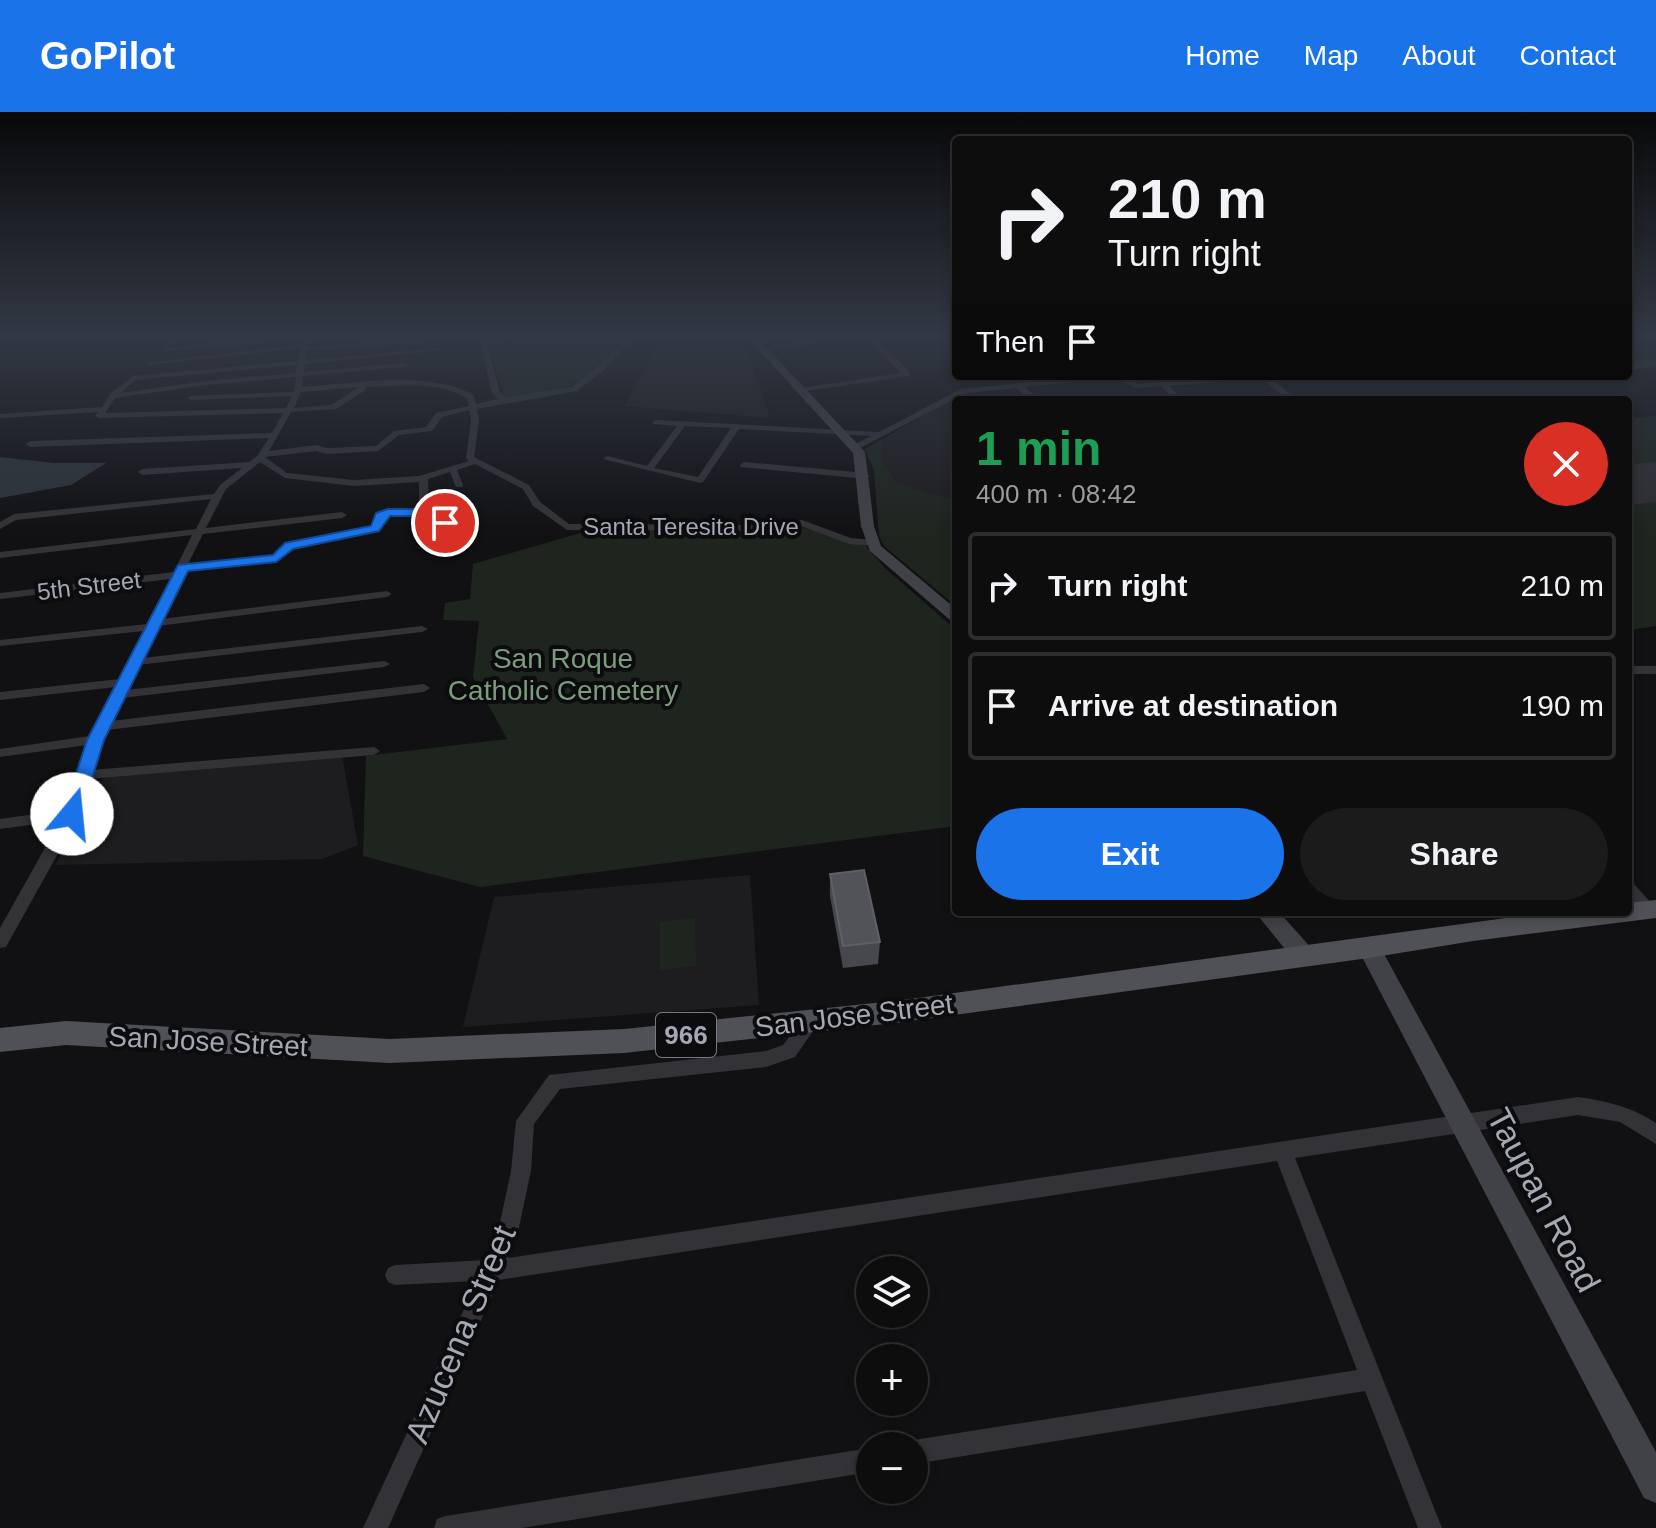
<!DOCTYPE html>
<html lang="en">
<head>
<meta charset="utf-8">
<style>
	body { margin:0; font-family:Arial,sans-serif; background:#1b1b1c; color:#f1f3f6; height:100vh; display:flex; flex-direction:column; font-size:30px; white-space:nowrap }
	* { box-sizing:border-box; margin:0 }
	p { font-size:26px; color:#9a9c9e }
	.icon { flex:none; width:44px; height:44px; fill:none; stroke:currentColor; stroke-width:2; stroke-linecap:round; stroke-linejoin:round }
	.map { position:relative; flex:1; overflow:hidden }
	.side { position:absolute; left:952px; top:284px; width:680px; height:520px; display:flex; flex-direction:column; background:#0d0d0e; border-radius:8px; box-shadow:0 4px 12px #0003,0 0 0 2px #2d2d2e }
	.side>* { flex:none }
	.banner { position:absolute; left:952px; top:24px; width:680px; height:244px; border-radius:8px; box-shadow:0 4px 12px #0003,0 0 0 2px #2d2d2e; background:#0d0d0e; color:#f1f3f6; overflow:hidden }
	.tools { position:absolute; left:856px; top:1144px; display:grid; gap:16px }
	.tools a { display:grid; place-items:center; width:72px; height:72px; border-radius:50%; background:#0d0d0e; box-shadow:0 4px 12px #0003,0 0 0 2px #2d2d2e; font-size:40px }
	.pin { position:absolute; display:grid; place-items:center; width:68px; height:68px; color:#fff; margin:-34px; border:4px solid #fff; border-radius:50%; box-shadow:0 2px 8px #0007 }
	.me { position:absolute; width:88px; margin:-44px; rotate:17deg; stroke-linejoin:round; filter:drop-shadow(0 0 6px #0008) }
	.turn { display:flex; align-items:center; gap:28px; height:168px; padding:0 24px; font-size:36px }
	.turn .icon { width:104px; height:104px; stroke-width:2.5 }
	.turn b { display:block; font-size:56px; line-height:68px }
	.then { display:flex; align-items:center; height:76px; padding:0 24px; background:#0003; gap:16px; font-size:30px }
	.round { display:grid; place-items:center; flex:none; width:84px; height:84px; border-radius:42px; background:#1b1b1c }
	.summary { display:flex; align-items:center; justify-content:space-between; height:136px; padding:0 24px }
	h1 { font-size:48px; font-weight:600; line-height:60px; color:#1e9e55 }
	.cta { display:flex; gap:16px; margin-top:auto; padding:16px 24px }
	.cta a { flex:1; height:92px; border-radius:48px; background:#1a73e8; color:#fff; font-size:32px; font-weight:600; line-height:92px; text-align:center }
	.cta a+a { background:#1b1b1c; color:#f1f3f6 }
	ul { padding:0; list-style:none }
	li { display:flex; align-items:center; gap:24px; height:108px; margin:0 16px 12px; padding:0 8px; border:4px solid #2d2d2e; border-radius:8px }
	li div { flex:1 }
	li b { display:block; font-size:30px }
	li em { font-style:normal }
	header { display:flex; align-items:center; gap:48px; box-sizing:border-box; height:112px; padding:0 40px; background:#1a73e8; color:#fff }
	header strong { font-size:38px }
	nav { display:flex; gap:44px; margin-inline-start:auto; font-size:28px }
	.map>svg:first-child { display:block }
	.built { fill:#1d1d1f }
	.green { fill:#1e251f }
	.water { fill:#2c343a }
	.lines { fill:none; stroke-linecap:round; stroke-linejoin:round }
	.river { fill:#2c343a; fill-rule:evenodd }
	.runway { fill:#2e2f32; fill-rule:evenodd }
	.minor { fill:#333337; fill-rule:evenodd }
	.secondary { fill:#414247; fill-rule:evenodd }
	.primary { fill:#4f5156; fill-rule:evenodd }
	.wall { fill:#47484e }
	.building { fill:#515358; stroke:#5e6066; stroke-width:2 }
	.route { fill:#1a73e8; stroke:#114b97; stroke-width:2 }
	.labels { text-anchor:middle; stroke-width:8; stroke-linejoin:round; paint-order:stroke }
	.far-street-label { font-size:24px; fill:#a4a8b2; stroke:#0c0c0e }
	.shield { fill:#0c0c0e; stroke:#767981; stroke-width:2 }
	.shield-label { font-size:26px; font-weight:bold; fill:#a4a8b2 }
	.park-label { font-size:28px; fill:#7c9c7e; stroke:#0c0c0e }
	.street-label { font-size:28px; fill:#a4a8b2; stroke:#0c0c0e }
	.near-street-label { font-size:34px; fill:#a4a8b2; stroke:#0c0c0e }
</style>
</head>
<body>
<header>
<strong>GoPilot</strong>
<nav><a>Home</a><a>Map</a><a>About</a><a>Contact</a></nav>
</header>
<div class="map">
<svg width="1656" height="1416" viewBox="0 0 1656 1416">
	<rect width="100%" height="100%" fill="#111113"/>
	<!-- built -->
	<g class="built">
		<polygon points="659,231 745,234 770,306 624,294"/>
		<polygon points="964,281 971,288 956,288 956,494 881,429 874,358 865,337"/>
		<polygon points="1656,304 1656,514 1628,518 1628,307"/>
		<polygon points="342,643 358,733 322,747 55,753 104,665"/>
		<polygon points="750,763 759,893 463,915 494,785"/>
	</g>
	<!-- green -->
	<g class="green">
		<path d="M486 224H626C576 276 577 279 504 285Z"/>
		<polygon points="1656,304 1656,352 1628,355 1628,307"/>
		<polygon points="881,328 882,349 896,371 956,389 956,494 884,434 879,424 874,358 865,337"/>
		<polygon points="1656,389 1656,514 1628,518 1628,393"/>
		<polygon points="795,413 866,434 886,457 956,518 956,714 480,775 363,744 366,644 507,627 473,565 479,509 443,508 445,491 470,487 473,452 594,417 771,418"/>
		<polygon points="695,806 696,854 660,858 660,810"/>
	</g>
	<!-- water -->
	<polygon class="water" points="0,345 54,351 106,351 71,373 0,386"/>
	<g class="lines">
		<!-- river -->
		<polygon class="river" points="1656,247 1656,255 1628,258 1628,250"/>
		<!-- runway -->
		<polygon class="runway" points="1656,350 1656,390 1628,393 1628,353"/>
		<!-- minor -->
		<g class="minor">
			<polygon points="35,224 49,224 20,230 17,228"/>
			<path d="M177 224H184L171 235 285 224H308L307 235 473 224 470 226 306 239 305 248 440 236 443 238 305 252 304 260 405 251 409 253 405 255 303 264 302 275C353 272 427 257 474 283L476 292 498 287 492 281 479 224H485L500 280 506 285 572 275 599 253 628 224H635L605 257 577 279 477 297 479 309 474 345 529 373 540 390 569 412 760 413 802 408 851 426 873 428 878 431 873 434 849 432 801 414 760 419 567 418 533 394 523 377 475 352 457 358 463 373 462 375H456L450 360 428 367 429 399 448 409V413C438 413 433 407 424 404 414 400 394 401 384 405L383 415 378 419 292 436 271 451 185 458 161 507 387 479 392 482 387 485 158 514 142 546 422 514 428 517 422 520 138 553 126 578 384 549 390 552 384 555 122 586 111 609 424 572 430 576 424 580 107 618 91 658 374 635 380 639 374 643 88 667 77 699 79 702 71 718 6 835 0 836V816L60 709 0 717V707L64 698 87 633 0 645V637L90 624 116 575 0 588V580L120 567 144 519 0 534V528L147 512 170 467 0 487V481L174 460 192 423 0 446V440L196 417 211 387 16 408 0 417V410L14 402 214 382 220 373 242 356 142 363 138 360 142 357 249 350 257 344 269 326 30 335 26 332 30 329 272 321 283 301 99 306 95 304 98 300 0 306V302L102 295 110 282 133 264 298 249 300 236 149 253 145 251 300 232 301 226 160 240V238ZM297 253 296 261 206 269 121 281 135 268ZM296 265 294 280 191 284 187 286 191 288 292 284 286 296 105 301 115 286 206 273ZM389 274C416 273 443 272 467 286L469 294 436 301 426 315 394 319 376 334 327 336 316 333 269 339 291 300 336 297 366 278V275ZM359 275 331 293 294 296 301 280ZM469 298 471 309 466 346 469 349 419 364 354 368 287 361 265 345 316 339 327 342 378 339 399 323 432 319 442 305ZM260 350 285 366 354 374 419 370V397H388L377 402 372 415 286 432 268 445 188 452 203 422 342 406 347 403 342 400 206 416 226 377Z"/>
			<polygon points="841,224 858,224 762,238 759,236"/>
			<polygon points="865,224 872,224 910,260 910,264 798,280 798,276 801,276 901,261"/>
			<polygon points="956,243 956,248 949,250 949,246"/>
			<path d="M1094 264H1123L1137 272 1240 264H1274L1270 266 1298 288H1289L1261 267 1169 274 1184 288H1176L1161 274 1136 276 1116 266 1024 275 1040 288H1031L1016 276 966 281 856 338 852 335 853 333 871 324 739 317 703 370 700 371 603 347 607 344 647 354 677 314 654 312 653 310 657 308 879 320 961 277ZM685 314 731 316 698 365 654 356Z"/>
			<polygon points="1294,264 1446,266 1450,268 1446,270 1298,266"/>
			<polygon points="744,350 866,361 870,364 866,367 741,355 740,353"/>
			<rect x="1628" y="554" width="28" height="8"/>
			<path d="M1628 769 1633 771 1654 794V802C1642 806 1635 793 1628 785Z"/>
			<path d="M811 902 817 904 820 909 795 945 766 955 560 977 534 1012 531 1059 519 1115 508 1146 1578 985C1606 989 1632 995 1656 1011V1032L1620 1010 1578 1003 1295 1046 1442 1416H1418L1365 1279 914 1352V1334H905L914 1328 1357 1258 1277 1049 499 1168 388 1416H363L477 1169 395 1173 388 1170 385 1163 388 1156 395 1153 486 1148 499 1115 511 1059 516 1009 549 963 766 939 783 933 805 904Z"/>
			<polygon points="870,1336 870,1360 522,1416 434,1416 437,1407 446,1404"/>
		</g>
		<!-- secondary -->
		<g class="secondary">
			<polygon points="746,224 756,224 865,340 874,414 881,434 956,497 956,510 950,508 870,439 861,414 853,341"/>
			<polygon points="1255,800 1279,800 1313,838 1316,845 1313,852 1305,854 1297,852"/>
			<polygon points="1369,827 1377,829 1656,1340 1656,1391 1644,1386 1361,843 1358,836 1361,829"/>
		</g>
		<!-- primary -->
		<polygon class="primary" points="1656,788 1656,806 1473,829 1369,846 903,910 624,941 390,951 66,933 0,940 0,916 66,909 390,927 624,917 903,888 1550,800 1628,800 1628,791"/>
	</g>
	<!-- wall -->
	<polygon class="wall" points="830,762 880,830 878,852 843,856 830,784"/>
	<!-- building -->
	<polygon class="building" points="864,758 880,830 843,834 830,762"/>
	<!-- sky -->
	<linearGradient id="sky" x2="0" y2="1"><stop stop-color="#09090a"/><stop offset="0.53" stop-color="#323844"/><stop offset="1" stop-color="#323844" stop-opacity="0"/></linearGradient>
	<rect width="1656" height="422" fill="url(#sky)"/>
	<!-- route -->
	<polygon class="route" points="388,397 424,397 451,411 445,415 422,404 390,404 379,419 293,437 276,450 188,459 104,628 81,702 78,706 65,706 63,702 87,628 178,453 273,443 285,431 371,414 376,401"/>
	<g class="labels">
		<!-- far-street labels -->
		<g class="far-street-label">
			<text x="691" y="423">Santa Teresita Drive</text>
			<text transform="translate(89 474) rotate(-7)" y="8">5th Street</text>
		</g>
		<!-- shield labels -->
		<rect class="shield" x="656" y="901" width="60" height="44" rx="6"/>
		<g class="shield-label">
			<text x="686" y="932">966</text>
		</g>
		<!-- park labels -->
		<g class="park-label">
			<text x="563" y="556">San Roque<tspan x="563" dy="32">Catholic Cemetery</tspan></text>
		</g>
		<!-- street labels -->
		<g class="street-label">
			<text transform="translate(854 903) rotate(-7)" y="10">San Jose Street</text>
			<text transform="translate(208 929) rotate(3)" y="10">San Jose Street</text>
		</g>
		<!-- near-street labels -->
		<g class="near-street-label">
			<text transform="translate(1544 1088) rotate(62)" y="12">Taupan Road</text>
			<text transform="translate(460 1222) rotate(-67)" y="12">Azucena Street</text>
		</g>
	</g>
</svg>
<div class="tools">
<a><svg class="icon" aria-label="layers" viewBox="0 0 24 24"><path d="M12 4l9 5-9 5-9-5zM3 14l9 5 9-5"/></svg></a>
<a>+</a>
<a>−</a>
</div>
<div class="pin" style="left:445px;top:411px;background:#d93025"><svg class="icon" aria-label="arrive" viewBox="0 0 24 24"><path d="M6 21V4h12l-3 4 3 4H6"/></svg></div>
<svg class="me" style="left:72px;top:702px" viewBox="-20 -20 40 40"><circle r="19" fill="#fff"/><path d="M0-13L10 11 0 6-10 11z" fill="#1a73e8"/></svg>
<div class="banner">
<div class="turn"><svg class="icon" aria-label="right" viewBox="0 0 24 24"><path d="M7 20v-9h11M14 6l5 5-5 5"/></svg><div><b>210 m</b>Turn right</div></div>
<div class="then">Then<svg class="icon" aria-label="arrive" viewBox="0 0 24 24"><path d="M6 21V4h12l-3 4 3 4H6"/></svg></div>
</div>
<section class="side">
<div class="summary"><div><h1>1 min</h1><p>400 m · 08:42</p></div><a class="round" style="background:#d93025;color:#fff"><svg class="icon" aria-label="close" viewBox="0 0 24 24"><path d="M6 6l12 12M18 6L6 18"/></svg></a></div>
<ul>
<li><svg class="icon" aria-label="right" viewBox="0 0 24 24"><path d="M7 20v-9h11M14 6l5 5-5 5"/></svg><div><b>Turn right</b></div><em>210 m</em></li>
<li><svg class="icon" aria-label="arrive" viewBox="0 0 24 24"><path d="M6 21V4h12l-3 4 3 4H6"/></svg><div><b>Arrive at destination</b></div><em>190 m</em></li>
</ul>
<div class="cta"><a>Exit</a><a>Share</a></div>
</section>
</div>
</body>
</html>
